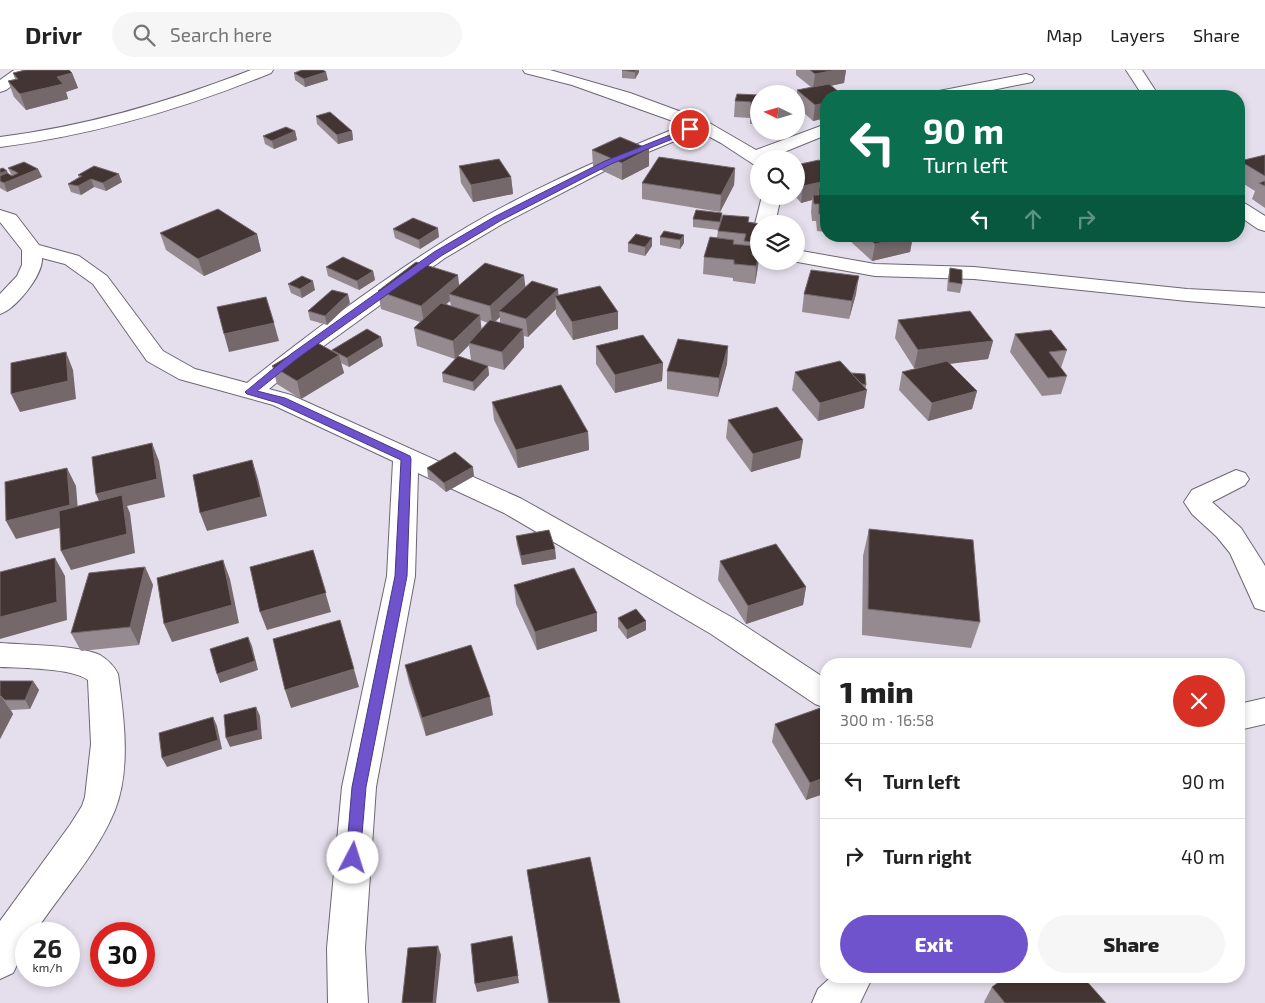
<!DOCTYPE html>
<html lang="en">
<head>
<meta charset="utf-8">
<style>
	body { margin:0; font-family:"Exo 2",sans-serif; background:#f6f6f6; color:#222; height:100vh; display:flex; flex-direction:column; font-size:19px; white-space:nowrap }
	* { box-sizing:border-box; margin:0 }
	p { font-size:16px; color:#767676 }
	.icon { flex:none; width:28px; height:28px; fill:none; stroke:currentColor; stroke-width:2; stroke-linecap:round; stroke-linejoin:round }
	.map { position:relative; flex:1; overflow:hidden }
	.side { position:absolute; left:820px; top:588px; width:425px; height:325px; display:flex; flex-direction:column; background:#fff; border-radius:20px; box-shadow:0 2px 8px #0003 }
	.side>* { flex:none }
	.banner { position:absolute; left:820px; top:20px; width:425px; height:152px; border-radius:20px; box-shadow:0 2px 8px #0003; background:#0b6e4f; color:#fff; overflow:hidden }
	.needle { width:32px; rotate:275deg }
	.tools { position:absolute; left:750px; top:15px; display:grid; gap:10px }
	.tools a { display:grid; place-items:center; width:55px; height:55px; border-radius:50%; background:#fff; box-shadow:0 2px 8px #0003; font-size:25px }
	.speed { position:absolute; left:15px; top:852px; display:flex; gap:10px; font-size:25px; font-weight:700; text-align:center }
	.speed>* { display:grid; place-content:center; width:65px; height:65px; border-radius:50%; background:#fff; box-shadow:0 2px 8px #0003; line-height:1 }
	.speed small { font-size:12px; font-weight:400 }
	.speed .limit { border:8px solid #d22; background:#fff; color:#111 }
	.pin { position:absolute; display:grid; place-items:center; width:42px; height:42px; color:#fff; margin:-21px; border:2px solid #fff; border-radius:50%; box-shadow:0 1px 5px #0007 }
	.me { position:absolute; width:55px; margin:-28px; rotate:5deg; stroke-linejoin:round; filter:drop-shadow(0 0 4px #0008) }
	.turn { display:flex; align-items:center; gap:18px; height:105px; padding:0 20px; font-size:22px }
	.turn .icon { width:65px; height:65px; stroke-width:2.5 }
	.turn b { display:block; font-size:35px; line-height:42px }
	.lanes { display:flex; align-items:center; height:48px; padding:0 20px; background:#0003; justify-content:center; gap:25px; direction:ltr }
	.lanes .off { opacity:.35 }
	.round { display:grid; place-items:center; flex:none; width:52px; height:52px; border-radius:26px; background:#f6f6f6 }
	.overview { display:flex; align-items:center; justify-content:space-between; height:85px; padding:0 20px }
	h1 { font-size:30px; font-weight:800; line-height:38px }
	.action { display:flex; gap:10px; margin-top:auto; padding:10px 20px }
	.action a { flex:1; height:58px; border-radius:30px; background:#6f53cd; color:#fff; font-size:20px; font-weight:800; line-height:58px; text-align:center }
	.action a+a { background:#f6f6f6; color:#222 }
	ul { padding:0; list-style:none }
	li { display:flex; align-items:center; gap:15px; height:75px; padding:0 20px; border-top:1px solid #e0e0e0 }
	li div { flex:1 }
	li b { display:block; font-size:19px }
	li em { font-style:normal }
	header { display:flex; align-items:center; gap:30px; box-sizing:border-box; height:70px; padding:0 25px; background:#fff; border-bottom:1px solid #e0e0e0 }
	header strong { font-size:24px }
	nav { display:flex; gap:28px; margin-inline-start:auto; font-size:18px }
	.search { width:350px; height:45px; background:#f6f6f6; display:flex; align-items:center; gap:12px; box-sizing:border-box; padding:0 18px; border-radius:28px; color:#767676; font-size:19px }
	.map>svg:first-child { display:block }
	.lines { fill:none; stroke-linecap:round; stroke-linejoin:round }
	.minor-casing { stroke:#6d6773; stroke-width:2 }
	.minor { fill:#fff; fill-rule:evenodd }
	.wall { fill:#948a90; fill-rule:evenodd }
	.shaded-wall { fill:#74686b }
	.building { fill:#433534; stroke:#74686b }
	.route { fill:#6f53cd; stroke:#483685 }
</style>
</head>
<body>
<header>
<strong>Drivr</strong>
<div class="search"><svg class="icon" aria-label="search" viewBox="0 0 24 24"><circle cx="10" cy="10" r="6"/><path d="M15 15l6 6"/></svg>Search here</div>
<nav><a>Map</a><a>Layers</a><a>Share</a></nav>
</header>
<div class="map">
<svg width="1265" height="933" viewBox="0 0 1265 933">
	<rect width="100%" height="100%" fill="#e5deec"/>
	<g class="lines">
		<!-- minor casing -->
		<g class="minor-casing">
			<g id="minor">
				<polygon points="14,0 33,0 6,20 0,22 0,10"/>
				<path d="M251 0H273L271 3C183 39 94 65 0 77V67C87 56 169 32 251 0Z"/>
				<path d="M523 0H550L630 23 706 51 756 80 826 54V65L767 89H759V95L753 94 721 73 699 61 614 96 504 153 445 188 303 291 269 319 291 325 522 429 733 548 826 609V638L815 634 711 564 504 443 418 403 415 506 376 717 365 878 368 933H328L327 878 342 717 387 506 393 391 273 335 179 309 147 291 93 214 65 194 42 188C43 205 16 239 0 244V224L17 206 22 195V180L0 152V140L16 145 39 175 79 186 107 206 163 281 195 299 247 313C306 266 367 221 430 180 509 128 597 90 684 55L572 15 525 3Z"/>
				<polygon points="1126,0 1142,0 1159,26 1143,26"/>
				<polygon points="1026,4 1032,6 1034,9 1032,12 963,26 931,26 933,22 939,21"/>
				<polygon points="762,126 781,126 775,154 759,154 759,158 755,154"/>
				<polygon points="1239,132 1246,134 1265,146 1265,161 1258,159 1239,146"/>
				<polygon points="796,180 875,194 974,197 1187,219 1265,223 1265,237 1187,231 974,209 875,206 792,191 796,191"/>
				<polygon points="1236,400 1245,403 1249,409 1245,415 1212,432 1241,458 1262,491 1265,496 1265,541 1255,538 1230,483 1217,467 1192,444 1184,432 1192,420"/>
				<path d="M0 573C24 575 79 575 100 585 108 590 114 596 118 604 124 647 131 699 115 740 97 785 60 823 34 864H26V877L13 903 0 909V851L70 755 82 736 85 727 91 674 88 610C72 598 22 598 0 597Z"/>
				<polygon points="1265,628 1265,654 1239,660 1239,634"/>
				<polygon points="832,906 873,906 860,933 812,933 818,919"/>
			</g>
		</g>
		<!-- minor -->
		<use href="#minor" class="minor"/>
	</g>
	<!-- wall -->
	<g class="wall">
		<polygon points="622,0 639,0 639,2 635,9 622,8"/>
		<polygon points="796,0 846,0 844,13 831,16 826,26 826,48 813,51 796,36 797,20 811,17 796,5"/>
		<polygon points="13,3 72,3 78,18 66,22 68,29 26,40 14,27 8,11 15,9"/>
		<polygon points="294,3 328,10 305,17 295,10"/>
		<polygon points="759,25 759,54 750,54 750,48 734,47 735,31"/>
		<polygon points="316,46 352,61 353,70 338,74 317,54"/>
		<polygon points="295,61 297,70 274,79 265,74 263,66"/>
		<polygon points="592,80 649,96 622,110 593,96"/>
		<polygon points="1265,85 1265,138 1252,129 1255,121 1239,111 1239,93 1240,91"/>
		<polygon points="796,95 826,96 826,162 817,161 816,151 812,151 811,142 812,130 801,133 795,126 796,126"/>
		<polygon points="459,96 511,107 513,124 473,132 461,113"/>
		<polygon points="8,98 38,99 42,107 7,122 0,118 0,99 12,106"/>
		<polygon points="735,98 734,115 720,142 642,129 642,113"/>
		<polygon points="78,105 122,112 106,121 94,117 81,125 71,122 68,114 79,107"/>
		<polygon points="722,143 722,148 759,154 759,190 755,214 733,211 733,208 703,204 704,187 717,168 718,160 693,157 693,149"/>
		<polygon points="393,159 439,167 420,179 395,168"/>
		<polygon points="160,163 257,164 261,181 204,206 166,180"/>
		<polygon points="684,165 684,173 680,179 660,175 660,167"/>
		<polygon points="849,166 913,166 910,182 872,191 849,170"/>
		<polygon points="652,168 652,176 645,186 628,182 628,173"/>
		<polygon points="326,197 373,201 375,210 359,220 328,206"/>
		<polygon points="950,198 962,214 960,223 947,221 948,207"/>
		<polygon points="288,214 315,220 302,228 291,223"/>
		<path d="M459 216 525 217 618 242V259L573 270 556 244V239L528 267 524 266V277L504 300 488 296 489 305 474 321 443 312 442 303 471 290 469 275 455 289 417 276 414 258 420 252 381 239 378 221ZM450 231 451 236 446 234ZM500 247V253L495 252ZM480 250 488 253 481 259Z"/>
		<polygon points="804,224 856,224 849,249 802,242"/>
		<polygon points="350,233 327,255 310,250 308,241"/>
		<polygon points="898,250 993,271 988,289 950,294 977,321 972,339 928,351 899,320 902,302 920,298 914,298 895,268"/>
		<polygon points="1015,264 1067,280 1061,298 1067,306 1061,324 1042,326 1010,282"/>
		<polygon points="381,267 383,276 349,297 341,293 344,303 301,329 277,314 272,296"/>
		<polygon points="596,276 663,293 662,311 615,323 596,294"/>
		<polygon points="728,276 727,294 718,327 667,319 667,301"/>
		<polygon points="795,302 851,303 866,315 864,338 818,351 792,320"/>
		<polygon points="492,332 588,362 589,380 518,398 494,350"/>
		<polygon points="728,350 803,370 800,388 751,402 726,368"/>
		<polygon points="427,398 474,406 446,422 428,407"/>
		<polygon points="869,459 980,552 971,578 862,565 863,486"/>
		<polygon points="516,466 555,479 556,489 522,495 517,475"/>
		<polygon points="720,491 806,517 803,535 746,554 718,510"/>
		<polygon points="145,497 153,515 139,575 81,581 71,563"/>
		<polygon points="514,515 597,543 597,561 537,580 516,534"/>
		<polygon points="618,548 646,551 646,560 627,569 618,557"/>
		<polygon points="405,595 493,645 426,666 409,613"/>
		<polygon points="0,611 33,611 39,620 30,639 11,640 13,644 0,669"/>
		<polygon points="826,636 826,723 806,730 772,672 775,654"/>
		<polygon points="527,800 620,933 548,933"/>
		<polygon points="992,917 1106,933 985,933 984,932"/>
	</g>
	<!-- shaded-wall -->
	<g class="shaded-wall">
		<polygon points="636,0 639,0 639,2 635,9 635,2"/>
		<polygon points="836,0 846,0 844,13 813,19 815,4"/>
		<polygon points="326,2 328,10 305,17 304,9"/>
		<polygon points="72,3 78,18 66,22 68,29 26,40 20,24 57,7"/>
		<polygon points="826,33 826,48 813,51 815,35"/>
		<polygon points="295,61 297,70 274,79 272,71"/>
		<polygon points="352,61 353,70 338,74 337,65"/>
		<polygon points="649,79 649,96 622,110 622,93"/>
		<polygon points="735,98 734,115 720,142 721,125"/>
		<polygon points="38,99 42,107 7,122 4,113"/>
		<polygon points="7,101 11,109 0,111 0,103"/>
		<polygon points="119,104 122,112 106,121 103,113"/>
		<polygon points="511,107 513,124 473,132 471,115"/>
		<polygon points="91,109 94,117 81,125 78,116"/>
		<polygon points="826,111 826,127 819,125 819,118 818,129 813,125 812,130 801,133 803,116"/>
		<polygon points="438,158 439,167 420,179 419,170"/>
		<polygon points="257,164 261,181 204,206 198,189"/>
		<polygon points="684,165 684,173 680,179 680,170"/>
		<polygon points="909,166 913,166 910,182 872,191 875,174"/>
		<polygon points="652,168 652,176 645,186 645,177"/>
		<polygon points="759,186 757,203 755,214 756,196"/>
		<polygon points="373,201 375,210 359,220 357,211"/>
		<polygon points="458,205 460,223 449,224 450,231 424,253 421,236"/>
		<polygon points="524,205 526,222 499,241 500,247 492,254 490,236"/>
		<polygon points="859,206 856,224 849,249 852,231"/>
		<polygon points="313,211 315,220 302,228 300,219"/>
		<polygon points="558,219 559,232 555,226 556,239 528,267 526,249"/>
		<polygon points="348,224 350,233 327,255 325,246"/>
		<polygon points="618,242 618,259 573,270 572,252"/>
		<polygon points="480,245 482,263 469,273 469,275 455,289 453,271"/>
		<polygon points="274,253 279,271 229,282 224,264"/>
		<polygon points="523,259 524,277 504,300 502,282"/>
		<polygon points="381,267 383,276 349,297 347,288"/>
		<polygon points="993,271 988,289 914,298 918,280"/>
		<polygon points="728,276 727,294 718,327 719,308"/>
		<polygon points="66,282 73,300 76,329 20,342 11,324"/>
		<polygon points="339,285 344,303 301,329 297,311"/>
		<polygon points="663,293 662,311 615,323 615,305"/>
		<polygon points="488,296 489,305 474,321 473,312"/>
		<polygon points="867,320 864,338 818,351 820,333"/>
		<polygon points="977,321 972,339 928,351 932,333"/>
		<polygon points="588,362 589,380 518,398 516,380"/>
		<polygon points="803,370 800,388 751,402 753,384"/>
		<polygon points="152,373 159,391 165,427 127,436 130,443 135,483 71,500 61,481 104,442 96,424"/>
		<polygon points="252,390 258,409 267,446 207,461 200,443"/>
		<polygon points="473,397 474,406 446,422 444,413"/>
		<polygon points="67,398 76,416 79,453 16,469 6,451"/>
		<polygon points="555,479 556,489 522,495 521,486"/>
		<polygon points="313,480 331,542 267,560 260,542"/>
		<polygon points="55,488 65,506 67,550 0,569 0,547"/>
		<polygon points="223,490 230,509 239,553 172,572 164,554"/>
		<polygon points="145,497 153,515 139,575 130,557"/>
		<polygon points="806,517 803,535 746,554 748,536"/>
		<polygon points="597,543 597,561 537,580 535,562"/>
		<polygon points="646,551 646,560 627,569 627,560"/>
		<polygon points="248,567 252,576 258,600 220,613 217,604"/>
		<polygon points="354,599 359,617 291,638 285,620"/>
		<polygon points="33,611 39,620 30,639 25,630"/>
		<polygon points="1,626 13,644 0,669 0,628"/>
		<polygon points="490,627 493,645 426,666 422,648"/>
		<polygon points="256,637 260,646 262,669 230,677 226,668"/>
		<polygon points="213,647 217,656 222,679 167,697 162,688"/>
		<polygon points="826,707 826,723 806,730 810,713"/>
		<polygon points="513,874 519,913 477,922 475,914"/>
		<polygon points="438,876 441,885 436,933 433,933"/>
	</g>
	<!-- building -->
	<g class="building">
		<polygon points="25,0 69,0 72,3 57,7 63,14 20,24 8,11 18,9 13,3"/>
		<polygon points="302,0 323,0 326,2 304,9 294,3"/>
		<polygon points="622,0 636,0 635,2"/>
		<polygon points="810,0 836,0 815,4"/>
		<polygon points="829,14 844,26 826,26 826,33 815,35 797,20"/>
		<polygon points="737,24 759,25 759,38 751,38 751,32 735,31"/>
		<polygon points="330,42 352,61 337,65 316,46"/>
		<polygon points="286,57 295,61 272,71 263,66"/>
		<polygon points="620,67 649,79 622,93 592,80"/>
		<polygon points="1265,85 1265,106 1240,91"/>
		<polygon points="659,87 735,98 721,125 642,113"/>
		<polygon points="499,89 511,107 471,115 459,96"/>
		<polygon points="819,90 826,96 826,111 803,116 796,109 796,95"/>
		<polygon points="24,92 38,99 4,113 0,111 0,106 7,103 12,106 18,103 8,98"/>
		<polygon points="94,96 119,104 103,113 91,109 78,116 68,114 82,106 78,105"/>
		<polygon points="3,98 7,101 0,103 0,99"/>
		<polygon points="1265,111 1265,116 1259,113"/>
		<polygon points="819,118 826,118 826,145 819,144 819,134 814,134 813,125 819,125"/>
		<polygon points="218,139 257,164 198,189 160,163"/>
		<polygon points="696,140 722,143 720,152 693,149"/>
		<polygon points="723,145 749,147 748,152 760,154 759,154 759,173 744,171 746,164 718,161"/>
		<polygon points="413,148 438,158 419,170 393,159"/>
		<polygon points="664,161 684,165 680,170 660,167"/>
		<polygon points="636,164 652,168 645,177 628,173"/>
		<polygon points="866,166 909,166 875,174"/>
		<polygon points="710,167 734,170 733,174 754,176 752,185 759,186 756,196 734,194 734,190 704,187"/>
		<polygon points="343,187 373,201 357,211 326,197"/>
		<polygon points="416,192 458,205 421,236 378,221"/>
		<polygon points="485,193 524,205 490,236 449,224"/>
		<polygon points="950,198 962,200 962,214 949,212"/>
		<polygon points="811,200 859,206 852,231 804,224"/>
		<polygon points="302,206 313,211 300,219 288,214"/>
		<polygon points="532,211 558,219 526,249 499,241"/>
		<polygon points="600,216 618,242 572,252 555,226"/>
		<polygon points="332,220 348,224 325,246 308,241"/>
		<polygon points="266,227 274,253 224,264 217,237"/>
		<polygon points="441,233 480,245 453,271 414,258"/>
		<polygon points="970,241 993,271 918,280 898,250"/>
		<polygon points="490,250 523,259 502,282 469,273"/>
		<polygon points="367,259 381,267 347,288 332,280"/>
		<polygon points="1051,260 1067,280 1049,282 1067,306 1048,308 1015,264"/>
		<polygon points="643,265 663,293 615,305 596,276"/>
		<polygon points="678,269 728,276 719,308 667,301"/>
		<polygon points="314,271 339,285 297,311 272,296"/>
		<polygon points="66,282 68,311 11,324 11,293"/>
		<polygon points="458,286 488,296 473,312 442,303"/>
		<polygon points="840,291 867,320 820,333 795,302"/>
		<polygon points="947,291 977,321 932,333 902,302"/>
		<polygon points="851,303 865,304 866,315 862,314"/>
		<polygon points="561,315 588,362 516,380 492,332"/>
		<polygon points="777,337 803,370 753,384 728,350"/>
		<polygon points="152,373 157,409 96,424 92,387"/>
		<polygon points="455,382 473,397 444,413 427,398"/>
		<polygon points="252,390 261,427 200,443 193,405"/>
		<polygon points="67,398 70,435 6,451 5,412"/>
		<polygon points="122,425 127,464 61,481 59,441"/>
		<polygon points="869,459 973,470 980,552 868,539"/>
		<polygon points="549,460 555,479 521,486 516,466"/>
		<polygon points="776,474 806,517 748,536 720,491"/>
		<polygon points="313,480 326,523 260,542 250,497"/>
		<polygon points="55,488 57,532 0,547 0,502"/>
		<polygon points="223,490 232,535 164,554 157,508"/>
		<polygon points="145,497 130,557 71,563 89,503"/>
		<polygon points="574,498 597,543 535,562 514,515"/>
		<polygon points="636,539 646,551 627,560 618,548"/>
		<polygon points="340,550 354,599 285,620 273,569"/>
		<polygon points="248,567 255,591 217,604 210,579"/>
		<polygon points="471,575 490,627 422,648 405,595"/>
		<polygon points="0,611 33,611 25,630 5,630 1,626 0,626"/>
		<polygon points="826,636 826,707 810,713 775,654"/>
		<polygon points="256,637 258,660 226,668 224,645"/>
		<polygon points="213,647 218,670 162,688 159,663"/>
		<polygon points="590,787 620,933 549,933 527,800"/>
		<polygon points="512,866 518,906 475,914 471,874"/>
		<polygon points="438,876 433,933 402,933 408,878"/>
		<polygon points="1007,906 1082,906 1106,933 1005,933 992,917"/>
	</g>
	<!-- route -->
	<polygon class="route" points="690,57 693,59 692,61 611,94 500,151 441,186 298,288 257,321 285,328 410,386 411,389 407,506 366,717 360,788 358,793 353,795 348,793 346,788 352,717 395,506 401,390 278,333 247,324 245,322 291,284 434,182 494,147 605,91"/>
</svg>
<div class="tools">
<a><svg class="needle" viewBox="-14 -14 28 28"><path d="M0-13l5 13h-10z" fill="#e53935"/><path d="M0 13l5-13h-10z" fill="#767676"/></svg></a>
<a><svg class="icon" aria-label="search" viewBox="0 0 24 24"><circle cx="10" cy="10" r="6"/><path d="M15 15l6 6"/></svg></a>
<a><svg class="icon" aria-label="layers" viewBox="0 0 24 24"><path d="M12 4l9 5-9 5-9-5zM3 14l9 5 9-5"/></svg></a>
</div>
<div class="speed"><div>26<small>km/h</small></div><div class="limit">30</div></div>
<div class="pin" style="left:690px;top:59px;background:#d93025"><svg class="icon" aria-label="arrive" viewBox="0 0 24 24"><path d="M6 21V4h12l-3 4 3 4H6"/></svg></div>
<svg class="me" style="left:353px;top:788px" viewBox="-20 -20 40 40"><circle r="19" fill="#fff"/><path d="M0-13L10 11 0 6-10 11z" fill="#6f53cd"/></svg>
<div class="banner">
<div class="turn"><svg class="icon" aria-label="left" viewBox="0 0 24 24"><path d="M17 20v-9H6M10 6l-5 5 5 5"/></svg><div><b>90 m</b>Turn left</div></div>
<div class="lanes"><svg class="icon" aria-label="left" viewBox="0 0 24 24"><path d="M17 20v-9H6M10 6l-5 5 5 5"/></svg><svg class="icon off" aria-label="ahead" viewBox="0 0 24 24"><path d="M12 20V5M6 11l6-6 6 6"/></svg><svg class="icon off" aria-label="right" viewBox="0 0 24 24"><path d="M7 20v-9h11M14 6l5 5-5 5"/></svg></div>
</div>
<section class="side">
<div class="overview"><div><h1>1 min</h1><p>300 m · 16:58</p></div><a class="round" style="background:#d93025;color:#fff"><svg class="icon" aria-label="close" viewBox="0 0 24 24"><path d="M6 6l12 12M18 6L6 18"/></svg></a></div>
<ul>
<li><svg class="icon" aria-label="left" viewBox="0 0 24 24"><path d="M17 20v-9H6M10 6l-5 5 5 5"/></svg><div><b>Turn left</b></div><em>90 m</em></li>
<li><svg class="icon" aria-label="right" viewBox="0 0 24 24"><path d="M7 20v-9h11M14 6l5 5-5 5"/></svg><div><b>Turn right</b></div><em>40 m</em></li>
</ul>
<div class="action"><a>Exit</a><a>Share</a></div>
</section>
</div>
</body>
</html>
